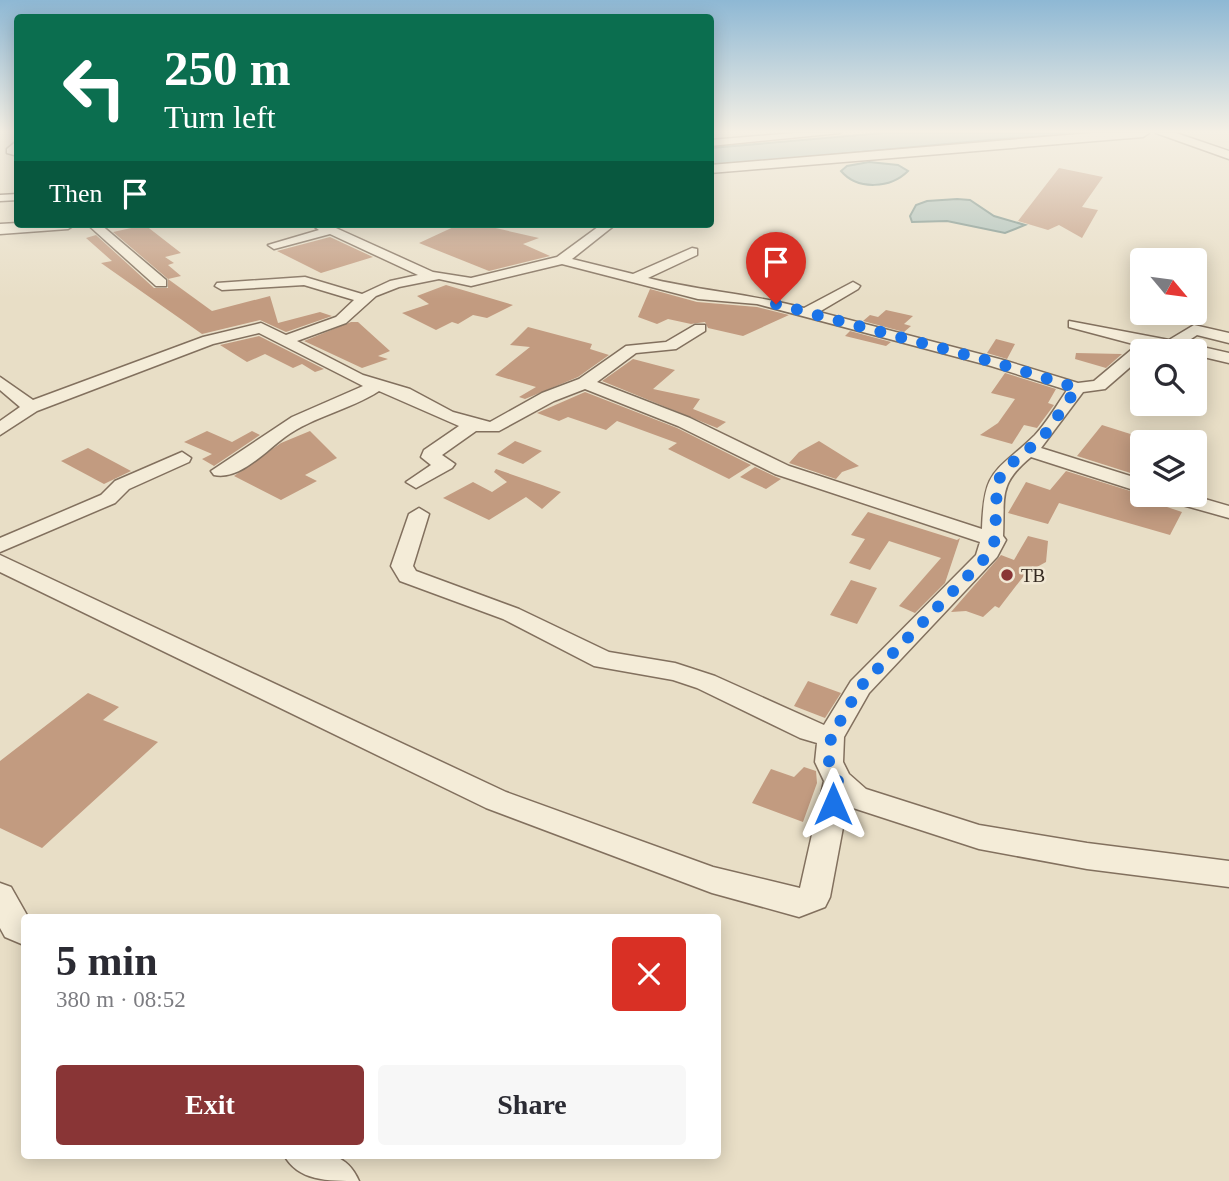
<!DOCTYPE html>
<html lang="en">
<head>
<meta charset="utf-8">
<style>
	body { margin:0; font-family:"Times New Roman",serif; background:#f7f7f7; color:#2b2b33; height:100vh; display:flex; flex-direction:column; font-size:26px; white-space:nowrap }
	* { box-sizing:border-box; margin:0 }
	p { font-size:23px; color:#7c7c81 }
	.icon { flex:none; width:38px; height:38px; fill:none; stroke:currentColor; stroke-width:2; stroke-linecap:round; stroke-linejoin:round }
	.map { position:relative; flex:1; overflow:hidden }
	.panel { position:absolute; left:21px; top:914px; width:700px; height:245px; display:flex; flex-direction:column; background:#fff; border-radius:7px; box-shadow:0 4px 18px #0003 }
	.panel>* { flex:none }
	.hud { position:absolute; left:14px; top:14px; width:700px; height:214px; border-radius:7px; box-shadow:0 4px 18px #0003; background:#0b6e4f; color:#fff; overflow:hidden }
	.needle { width:46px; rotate:119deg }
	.controls { position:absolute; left:1130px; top:248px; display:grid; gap:14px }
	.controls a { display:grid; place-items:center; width:77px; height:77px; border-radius:7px; background:#fff; box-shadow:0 4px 18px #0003; font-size:35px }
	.pin { position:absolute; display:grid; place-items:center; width:60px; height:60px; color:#fff; margin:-72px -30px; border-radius:50% 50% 50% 0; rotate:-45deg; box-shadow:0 0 7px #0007 }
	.pin .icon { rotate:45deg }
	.me { position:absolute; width:77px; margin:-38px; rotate:0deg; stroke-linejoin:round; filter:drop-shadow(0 0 5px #0008) }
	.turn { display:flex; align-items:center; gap:24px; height:147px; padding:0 35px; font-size:32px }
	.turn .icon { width:91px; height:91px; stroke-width:2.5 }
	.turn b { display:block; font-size:49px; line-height:60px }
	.then { display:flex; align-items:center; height:66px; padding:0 35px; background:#0003; gap:14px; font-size:26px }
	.round { display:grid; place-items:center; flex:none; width:74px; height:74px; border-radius:7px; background:#f7f7f7 }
	.headline { display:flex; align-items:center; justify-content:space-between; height:119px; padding:0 35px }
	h1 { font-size:42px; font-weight:700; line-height:52px }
	.cta { display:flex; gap:14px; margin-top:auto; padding:14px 35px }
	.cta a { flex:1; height:80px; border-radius:7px; background:#893536; color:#fff; font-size:28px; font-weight:700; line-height:80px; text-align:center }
	.cta a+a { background:#f7f7f7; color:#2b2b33 }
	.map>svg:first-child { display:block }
	.water { fill:#a7bdb6; stroke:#6f8a83; stroke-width:2 }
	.building { fill:#c29b80 }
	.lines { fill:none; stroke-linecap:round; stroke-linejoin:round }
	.minor-casing { stroke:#82705e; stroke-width:3 }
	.tertiary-casing { stroke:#82705e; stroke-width:3 }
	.minor { fill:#f4ecd8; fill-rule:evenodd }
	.tertiary { fill:#f4ecd8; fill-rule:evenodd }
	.route { stroke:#1a73e8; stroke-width:12; stroke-dasharray:0 21.6 }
	.poi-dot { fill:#893536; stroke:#f1e8d4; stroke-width:2.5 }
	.labels { text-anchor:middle; stroke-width:5; stroke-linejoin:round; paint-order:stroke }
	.poi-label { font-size:19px; fill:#342920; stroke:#f1e8d4; text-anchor:start }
</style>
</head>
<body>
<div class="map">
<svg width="1229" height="1181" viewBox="0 0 1229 1181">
	<rect width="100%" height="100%" fill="#e8dec6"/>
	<!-- water -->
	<g class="water">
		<polygon points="883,133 1092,133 989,140 711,166 711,148"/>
		<path d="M869 162 898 165 908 171C891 188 858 191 841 171L847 166Z"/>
		<polygon points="957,199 970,200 994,216 1025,225 1005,233 947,221 912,222 910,216 916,205 927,201"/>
	</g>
	<!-- building -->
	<g class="building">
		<polygon points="1059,168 1103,177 1082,207 1098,210 1082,238 1059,225 1048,230 1018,221"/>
		<polygon points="460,224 478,224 539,238 523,244 550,256 489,271 419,243"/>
		<polygon points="145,225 181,253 165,257 174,263 168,265 181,276 168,279 113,232"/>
		<polygon points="96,235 154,288 168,288 168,279 212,311 270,296 278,323 320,312 332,316 286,332 260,320 202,334 101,263 112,261 86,238"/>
		<polygon points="330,237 373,257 321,273 277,251"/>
		<polygon points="446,285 513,305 487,318 473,315 458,324 452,322 436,330 402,313 429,304 417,296"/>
		<polygon points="650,289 697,302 757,307 789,315 743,336 708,328 705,322 691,324 668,319 657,324 638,317"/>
		<polygon points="886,310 913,316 904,324 911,326 904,332 863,321 870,315 878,317"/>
		<polygon points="351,322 358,322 390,351 378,356 388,359 362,368 304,341"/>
		<polygon points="528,327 592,344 590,349 609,355 578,377 525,399 519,397 536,387 495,375 530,347 510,345"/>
		<polygon points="850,331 891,342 886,346 845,336"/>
		<polygon points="259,336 324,369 315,372 302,364 293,368 265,354 247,362 220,345"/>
		<polygon points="996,339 1015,344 1007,359 987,353"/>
		<polygon points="1076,353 1122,354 1106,368 1075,359"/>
		<polygon points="633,359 675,370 653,389 700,399 693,409 726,422 717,428 602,381"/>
		<polygon points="1005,373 1056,389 1048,403 1054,405 1037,428 1024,425 1012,444 980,435 998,423 1015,399 991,393"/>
		<polygon points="585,392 677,428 751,465 729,479 668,449 677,443 617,421 606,430 568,417 559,421 537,413"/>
		<polygon points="1102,425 1143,438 1143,477 1077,456"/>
		<polygon points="207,431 232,442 252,431 260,435 214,466 202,459 212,454 184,442"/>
		<polygon points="310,431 337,458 305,475 317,481 281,500 234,476 281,443"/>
		<polygon points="515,441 542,451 523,464 497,454"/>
		<polygon points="819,441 859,466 842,472 836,479 789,463 799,452"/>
		<polygon points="88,448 131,471 104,484 61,461"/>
		<polygon points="755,467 774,476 781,479 766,489 740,477"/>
		<polygon points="496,469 542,485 561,492 542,509 526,497 489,520 443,498 473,482 492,492 507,482 494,472"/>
		<polygon points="1066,471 1143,495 1143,499 1182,512 1170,535 1059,503 1048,524 1008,513 1026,482 1050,490"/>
		<polygon points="868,512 957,540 960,538 945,583 915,613 899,606 941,558 889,541 870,570 849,563 865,539 851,535"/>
		<polygon points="1028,536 1048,541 1046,562 1026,573 999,608 995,606 983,617 966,611 951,612 1001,555 1014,560"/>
		<polygon points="851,580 877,588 857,624 830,615"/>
		<polygon points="808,681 841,693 825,718 794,706"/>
		<polygon points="88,693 119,707 103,720 158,742 42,848 0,828 0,761"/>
		<polygon points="804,767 816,771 817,783 803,822 752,803 771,769 794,777"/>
	</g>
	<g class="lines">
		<!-- minor casing -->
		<g class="minor-casing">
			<g id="minor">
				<polygon points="794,133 840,133 710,146 710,140"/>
				<polygon points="18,140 18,156 7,153 7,149"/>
				<polygon points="18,194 18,200 0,201 0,195"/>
				<polygon points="87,224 100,224 166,280 166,286 156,286"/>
				<path d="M311 224H327L433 272 471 278 557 257 602 224H616L572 259 633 274 692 248 697 249V255L648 278C700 291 752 294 804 308L853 282 860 286 858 289 819 312 1003 360 1078 383 1094 381 1137 345 1069 327V321L1169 340 1194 325 1229 333V343L1197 335 1185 343 1229 353V363L1195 355V352L1153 348 1143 352V356L1105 389 1083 392 1041 448 1143 480V493L1031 457C998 484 1005 496 1003 536L1006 540 997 557 869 693 844 737 843 762 849 774 866 789 979 825 1087 843 1229 861V887L1087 869 979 849 847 806 830 897 825 907 799 917 712 893 486 808 0 572V555L506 792 713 867 800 888 824 781 815 762 817 743 800 738 697 688 673 680 594 666 503 619 400 581 391 566 409 514 419 508 429 514 413 566 416 571 519 609 609 652 675 663 715 676 824 725 851 681 976 555 980 542 775 474 678 426 585 389 554 401 499 431H476L442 455 455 464 452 468 416 488 406 482 431 465 421 457 424 450 459 426 379 391C350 410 314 416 285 437 267 450 239 481 214 475L211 471 292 417 363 386 259 333 213 344 37 411 0 435V421L20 407 0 390V377L33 400 203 337 261 323 286 335 336 317 354 300 304 285 222 290 215 286 217 283 305 277 362 294 390 281 418 275 330 234 274 249 268 245 319 230ZM562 264 698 299 757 304 991 366 1067 390C1057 405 1047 422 1035 435 995 474 984 467 982 529L789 466 690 418 597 382 636 353 676 349 705 331V325H695L666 342 626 346 579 379 542 393 490 422 453 412 410 389 363 375 297 341 346 323 376 296 399 287 439 279 471 286Z"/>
				<polygon points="182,452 191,458 189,462 129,489 115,503 0,552 0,538 101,495 115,481"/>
				<polygon points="1158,495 1191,495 1229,506 1229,518 1161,499"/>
				<polygon points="0,883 11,887 28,917 24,917 24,945 5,937 0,928"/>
				<path d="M284 1155C315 1155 344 1146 359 1181 327 1181 298 1181 284 1155Z"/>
			</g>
		</g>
		<!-- tertiary casing -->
		<g class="tertiary-casing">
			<g id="tertiary">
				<polygon points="1092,133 1149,133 1143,137 710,173 710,165"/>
				<polygon points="1156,133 1176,133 1229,151 1229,159"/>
				<polygon points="18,223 18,224 76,224 68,229 0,234 0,224"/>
			</g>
		</g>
		<!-- minor -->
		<use href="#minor" class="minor"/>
		<!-- tertiary -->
		<use href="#tertiary" class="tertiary"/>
	</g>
	<!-- sky -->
	<linearGradient id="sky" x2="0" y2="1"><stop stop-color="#8eb8d4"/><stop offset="0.44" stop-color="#f5f0e5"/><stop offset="1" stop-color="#f5f0e5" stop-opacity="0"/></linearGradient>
	<rect width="1229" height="299" fill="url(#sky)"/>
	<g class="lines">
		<!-- route -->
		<polyline class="route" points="776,304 997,363 1077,388 1043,437 1007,467 997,482 995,540 986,557 860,687 831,737 829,762 838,781 833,804"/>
	</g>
	<!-- markers -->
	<circle class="poi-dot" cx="1007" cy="575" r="7"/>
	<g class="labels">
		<!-- poi labels -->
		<g class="poi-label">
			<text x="1021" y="582">TB</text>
		</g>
	</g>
</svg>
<div class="controls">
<a><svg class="needle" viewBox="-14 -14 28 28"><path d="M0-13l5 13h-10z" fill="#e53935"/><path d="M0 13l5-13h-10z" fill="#7c7c81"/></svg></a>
<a><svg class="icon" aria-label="search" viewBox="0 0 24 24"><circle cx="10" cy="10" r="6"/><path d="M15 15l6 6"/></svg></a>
<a><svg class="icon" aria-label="layers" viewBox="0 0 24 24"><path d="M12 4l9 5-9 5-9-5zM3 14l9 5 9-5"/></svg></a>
</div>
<div class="pin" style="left:776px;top:304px;background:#d93025"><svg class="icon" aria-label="arrive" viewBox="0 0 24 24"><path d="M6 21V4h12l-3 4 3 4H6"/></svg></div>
<svg class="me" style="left:833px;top:804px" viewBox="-20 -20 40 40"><path d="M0-17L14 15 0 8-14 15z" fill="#1a73e8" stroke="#fff" stroke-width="4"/></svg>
<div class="hud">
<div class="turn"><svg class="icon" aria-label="left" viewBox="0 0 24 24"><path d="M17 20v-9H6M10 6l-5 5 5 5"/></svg><div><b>250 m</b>Turn left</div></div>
<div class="then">Then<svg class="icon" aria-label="arrive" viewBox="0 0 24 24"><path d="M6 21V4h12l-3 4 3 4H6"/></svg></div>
</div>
<section class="panel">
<div class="headline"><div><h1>5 min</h1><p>380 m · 08:52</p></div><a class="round" style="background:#d93025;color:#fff"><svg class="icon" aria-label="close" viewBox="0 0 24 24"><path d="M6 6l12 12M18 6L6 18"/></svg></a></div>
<div class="cta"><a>Exit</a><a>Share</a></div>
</section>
</div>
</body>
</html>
